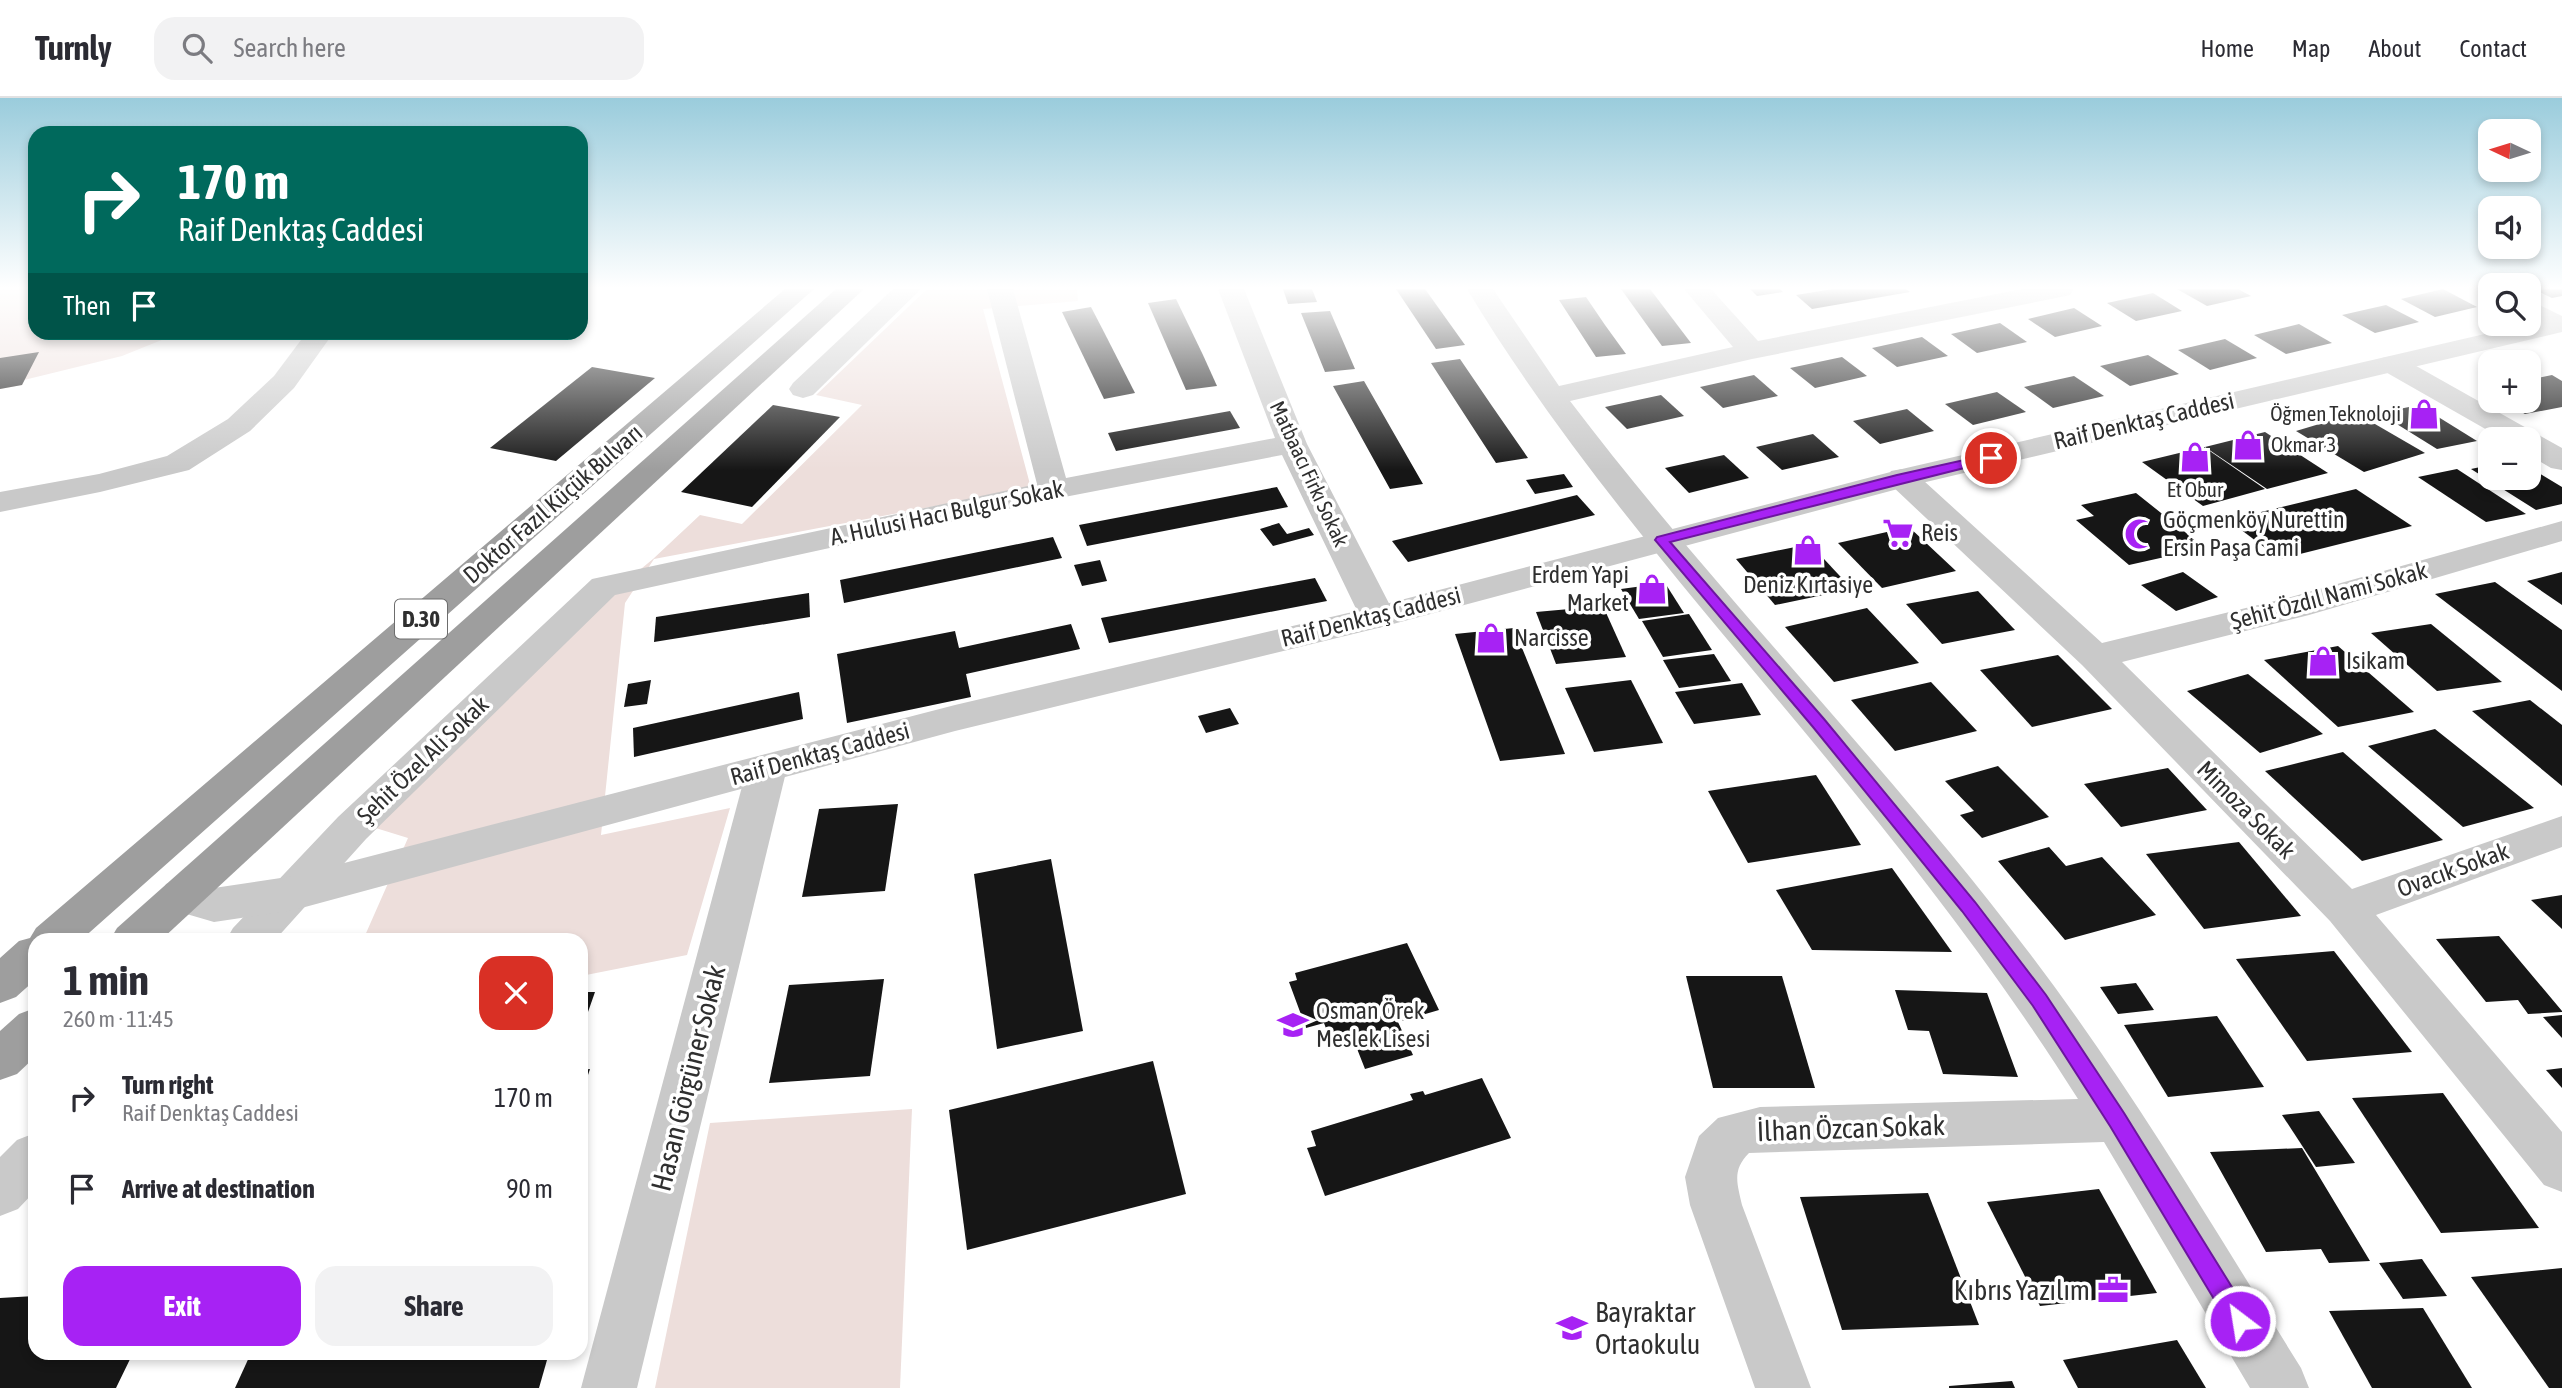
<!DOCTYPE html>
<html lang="en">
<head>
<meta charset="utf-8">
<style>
	body { margin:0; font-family:"Asap Condensed",sans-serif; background:#f2f2f3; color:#2b2b33; height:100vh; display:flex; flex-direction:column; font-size:26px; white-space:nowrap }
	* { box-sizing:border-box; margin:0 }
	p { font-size:23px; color:#7c7c81 }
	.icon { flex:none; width:38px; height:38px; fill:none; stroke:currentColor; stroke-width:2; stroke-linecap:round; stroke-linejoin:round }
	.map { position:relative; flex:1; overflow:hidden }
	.sheet { position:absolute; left:28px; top:835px; width:560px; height:427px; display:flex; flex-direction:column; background:#fff; border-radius:21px; box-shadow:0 4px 10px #0003 }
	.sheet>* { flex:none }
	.top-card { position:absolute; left:28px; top:28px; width:560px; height:214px; border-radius:21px; box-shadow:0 4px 10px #0003; background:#00695c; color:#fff; overflow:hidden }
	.needle { width:46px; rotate:274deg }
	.buttons { position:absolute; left:2478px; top:21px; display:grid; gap:14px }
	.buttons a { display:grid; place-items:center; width:63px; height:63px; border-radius:14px; background:#fff; box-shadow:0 4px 10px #0003; font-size:35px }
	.pin { position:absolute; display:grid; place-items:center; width:60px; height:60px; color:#fff; margin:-30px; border:4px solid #fff; border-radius:50%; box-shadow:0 2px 7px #0007 }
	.me { position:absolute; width:77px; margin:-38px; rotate:329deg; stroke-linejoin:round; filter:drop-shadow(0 0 5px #0008) }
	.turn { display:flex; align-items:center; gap:24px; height:147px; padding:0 35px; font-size:32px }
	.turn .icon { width:91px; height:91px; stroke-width:2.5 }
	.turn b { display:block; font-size:49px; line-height:60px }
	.then { display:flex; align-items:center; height:66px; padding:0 35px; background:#0003; gap:14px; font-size:26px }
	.round { display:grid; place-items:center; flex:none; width:74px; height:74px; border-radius:21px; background:#f2f2f3 }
	.overview { display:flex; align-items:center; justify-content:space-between; height:119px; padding:0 35px }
	h1 { font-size:42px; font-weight:700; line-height:52px }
	.button { display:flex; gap:14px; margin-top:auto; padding:14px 35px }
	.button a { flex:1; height:80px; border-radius:21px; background:#a722f4; color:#fff; font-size:28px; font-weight:700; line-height:80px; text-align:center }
	.button a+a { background:#f2f2f3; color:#2b2b33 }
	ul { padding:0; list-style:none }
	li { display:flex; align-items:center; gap:21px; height:91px; padding:0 35px }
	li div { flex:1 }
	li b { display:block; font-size:26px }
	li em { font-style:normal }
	header { display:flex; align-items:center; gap:42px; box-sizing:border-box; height:98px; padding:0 35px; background:#fff; border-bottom:2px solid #e1e1e2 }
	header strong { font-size:33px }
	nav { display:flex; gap:38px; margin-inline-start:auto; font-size:24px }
	.search { width:490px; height:63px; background:#f2f2f3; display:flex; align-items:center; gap:18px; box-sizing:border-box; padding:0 24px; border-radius:21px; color:#7c7c81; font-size:26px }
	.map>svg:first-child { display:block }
	.green { fill:#eddedb }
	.building { fill:#161616 }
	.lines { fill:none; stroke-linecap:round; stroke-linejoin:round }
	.minor { fill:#c9c9c9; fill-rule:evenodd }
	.tertiary { fill:#c9c9c9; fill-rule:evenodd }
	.trunk { fill:#9e9e9e; fill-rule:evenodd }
	.route { fill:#a722f4; stroke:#6d169f; stroke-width:2 }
	.labels { text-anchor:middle; stroke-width:7; stroke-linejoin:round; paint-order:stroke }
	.far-poi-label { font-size:21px; fill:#2f2f2f; stroke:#fff; text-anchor:end }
	.far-street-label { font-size:21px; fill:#2f2f2f; stroke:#fff }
	.shield { fill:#fff; stroke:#6d6d6d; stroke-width:2 }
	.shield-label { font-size:23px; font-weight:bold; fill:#2f2f2f }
	.street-label { font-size:24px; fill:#2f2f2f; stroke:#fff }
	.poi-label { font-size:24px; fill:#2f2f2f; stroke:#fff; text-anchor:start }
	.near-street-label { font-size:28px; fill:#2f2f2f; stroke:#fff }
	.near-poi-label { font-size:28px; fill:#2f2f2f; stroke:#fff; text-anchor:end }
</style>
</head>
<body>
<header>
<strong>Turnly</strong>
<div class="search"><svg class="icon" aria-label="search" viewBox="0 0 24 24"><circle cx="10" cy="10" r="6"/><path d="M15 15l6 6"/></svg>Search here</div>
<nav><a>Home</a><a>Map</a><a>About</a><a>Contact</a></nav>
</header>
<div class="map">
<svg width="2562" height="1290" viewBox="0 0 2562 1290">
	<rect width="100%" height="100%" fill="#fff"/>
	<!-- green -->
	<g class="green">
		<polygon points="0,191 35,191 35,234 179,235 122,258 24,282 22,287 0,291"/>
		<polygon points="927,191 1077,191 1078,203 983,211 1031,390 654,461 625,505 601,737 730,710 687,857 581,878 581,842 363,842 408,740 340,719 653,461 700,417 742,426 862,307 816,297"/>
		<polygon points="912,1011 900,1290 655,1290 710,1025"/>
	</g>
	<!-- building -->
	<g class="building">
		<polygon points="1283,191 1312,191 1317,204 1288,206"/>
		<polygon points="1396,191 1425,191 1465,247 1436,251"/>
		<polygon points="1621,191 1650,191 1691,245 1662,248"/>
		<polygon points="1750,191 1780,191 1783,194 1757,198"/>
		<polygon points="1833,191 1906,191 1910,194 1812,211 1796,197"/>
		<polygon points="2177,191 2238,191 2251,198 2207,208"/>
		<polygon points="2443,191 2477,209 2435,219 2401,201"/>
		<polygon points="2540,191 2562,191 2562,198 2552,200 2535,192"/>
		<polygon points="2153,195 2182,213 2136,223 2107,205"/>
		<polygon points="1586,199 1605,227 1626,256 1596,259 1559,202"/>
		<polygon points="1176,201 1203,257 1217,288 1186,292 1148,205"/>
		<polygon points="2386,207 2419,224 2375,235 2342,217"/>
		<polygon points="1091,209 1105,236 1135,295 1104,301 1062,214"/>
		<polygon points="2074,210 2102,228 2055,239 2028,221"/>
		<polygon points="1330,213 1336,227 1355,271 1325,274 1301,215"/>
		<polygon points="2000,225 2027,244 1977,255 1951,236"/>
		<polygon points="2299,226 2332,245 2286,256 2254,237"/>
		<polygon points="1922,239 1948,258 1897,269 1872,250"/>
		<polygon points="2225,241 2257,260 2210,272 2178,252"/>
		<polygon points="39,254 22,287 0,291 0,260"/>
		<polygon points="2148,257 2179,276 2130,288 2100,268"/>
		<polygon points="1842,259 1867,278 1815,290 1790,270"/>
		<polygon points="1460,261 1492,308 1528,360 1496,365 1431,265"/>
		<polygon points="592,269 655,280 556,363 490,350"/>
		<polygon points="1754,277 1778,298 1723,310 1700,289"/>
		<polygon points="2552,277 2562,283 2562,309 2525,316 2502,303 2529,303 2529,282"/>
		<polygon points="2074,278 2104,298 2053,310 2024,289"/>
		<polygon points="1364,283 1392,332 1423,386 1390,391 1333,288"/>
		<polygon points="1997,294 2026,314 1973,327 1945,306"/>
		<polygon points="1661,297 1684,318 1627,331 1605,309"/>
		<polygon points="773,307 840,319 752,409 681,394"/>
		<polygon points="2419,307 2477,343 2437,351 2379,315"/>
		<polygon points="1907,311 1934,333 1880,346 1853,323"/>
		<polygon points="1230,313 1240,330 1116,353 1108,335"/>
		<polygon points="2356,315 2425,355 2364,374 2296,333"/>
		<polygon points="2265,334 2328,375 2267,391 2205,349"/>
		<polygon points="1813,336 1839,359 1782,372 1756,349"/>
		<polygon points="2204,349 2265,391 2203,408 2142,364"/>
		<polygon points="1724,357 1749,380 1689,395 1665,370"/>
		<polygon points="2490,367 2490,380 2529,380 2529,369 2562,389 2562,406 2536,412 2471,371"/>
		<polygon points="2457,371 2526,416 2486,424 2418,379"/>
		<polygon points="1564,376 1573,389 1535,396 1526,382"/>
		<polygon points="1277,389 1288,409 1087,448 1079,427"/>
		<polygon points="2356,391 2412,428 2280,461 2228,422"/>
		<polygon points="2136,395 2205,450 2129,467 2076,422 2094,418 2081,407"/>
		<polygon points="1577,397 1595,417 1408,464 1392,443"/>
		<polygon points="1279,425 1287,436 1309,430 1314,437 1273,448 1260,431"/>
		<polygon points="1909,429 1956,473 1882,490 1838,445"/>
		<polygon points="1053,439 1062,460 844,505 840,482"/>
		<polygon points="1810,446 1852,491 1775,507 1736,461"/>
		<polygon points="1100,462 1107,483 1082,488 1074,467"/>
		<polygon points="2183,474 2218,499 2176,513 2141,487"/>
		<polygon points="2562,474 2562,507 2527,483"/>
		<polygon points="1315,480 1327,503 1109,545 1101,520"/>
		<polygon points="2495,484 2562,532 2562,593 2435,496"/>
		<polygon points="1665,485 1684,515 1639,521 1621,491"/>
		<polygon points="1978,493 2015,532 1942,546 1906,506"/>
		<polygon points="809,495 810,519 654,544 656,519"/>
		<polygon points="1603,508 1626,559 1556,566 1536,514"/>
		<polygon points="1867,510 1919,565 1834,584 1785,529"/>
		<polygon points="1689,516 1712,552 1663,559 1642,523"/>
		<polygon points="1071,526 1080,551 966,576 971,599 847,625 837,556 955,533 959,550"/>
		<polygon points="2431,526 2502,584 2437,593 2371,535"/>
		<polygon points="1514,530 1565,656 1500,663 1455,536"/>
		<polygon points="2338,548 2414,614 2338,629 2264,562"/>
		<polygon points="1714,556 1731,583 1679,590 1663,562"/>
		<polygon points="2058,557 2112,611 2032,629 1980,572"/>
		<polygon points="2248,576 2323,636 2260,655 2187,593"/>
		<polygon points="651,582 647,606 624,609 628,586"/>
		<polygon points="1631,582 1663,645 1594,654 1565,590"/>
		<polygon points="1931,584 1977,633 1895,653 1851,602"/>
		<polygon points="1742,585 1761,617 1694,626 1675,594"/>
		<polygon points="799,594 803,621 634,659 633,630"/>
		<polygon points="2530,602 2562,627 2562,688 2472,613"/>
		<polygon points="1230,610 1239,626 1206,635 1198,618"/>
		<polygon points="2435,631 2534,710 2463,729 2368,648"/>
		<polygon points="2343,654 2443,742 2362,763 2265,673"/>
		<polygon points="1998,668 2049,719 1982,740 1960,717 1974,713 1945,683"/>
		<polygon points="2168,670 2207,712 2121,729 2084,686"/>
		<polygon points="1816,677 1861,747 1748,765 1708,693"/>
		<polygon points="898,706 885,793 802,799 819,711"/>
		<polygon points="2239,744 2301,818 2204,831 2146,756"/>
		<polygon points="2049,749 2066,768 2102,759 2156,817 2065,842 1998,763"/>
		<polygon points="1051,761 1083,933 997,951 974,776"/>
		<polygon points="1892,770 1952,854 1812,852 1776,792"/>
		<polygon points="2562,797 2562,831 2531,802"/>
		<polygon points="357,836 355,842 317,842 317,840"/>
		<polygon points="2499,838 2562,913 2562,914 2528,916 2518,902 2486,904 2436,841"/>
		<polygon points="1407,845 1439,912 1398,924 1413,957 1365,971 1352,938 1331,944 1324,925 1306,930 1289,884 1297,882 1295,875"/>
		<polygon points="2334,853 2412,954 2307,963 2236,861"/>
		<polygon points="1686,878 1782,878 1815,990 1713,990"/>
		<polygon points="884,881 870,978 769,985 789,887"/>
		<polygon points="2136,885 2154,912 2118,916 2100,889"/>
		<polygon points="1895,892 1987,895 2018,979 1943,976 1929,933 1908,932"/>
		<polygon points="581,894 595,894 581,934"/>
		<polygon points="2562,917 2562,940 2543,919"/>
		<polygon points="2217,918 2264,989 2168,999 2124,927"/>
		<polygon points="1153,963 1186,1096 967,1152 949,1012"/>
		<polygon points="2562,970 2562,990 2546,972"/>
		<polygon points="590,971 581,998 581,972"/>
		<polygon points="1482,980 1511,1040 1325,1098 1307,1050 1316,1048 1311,1033 1413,1002 1410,996 1423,993 1425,997"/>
		<polygon points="2443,995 2539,1130 2441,1135 2352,1000"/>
		<polygon points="2319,1013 2355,1065 2316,1069 2282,1017"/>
		<polygon points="2302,1050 2370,1163 2329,1165 2321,1151 2266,1154 2210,1054"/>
		<polygon points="2099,1091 2157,1195 2040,1208 1987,1104"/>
		<polygon points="1928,1095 1979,1227 1842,1232 1800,1099"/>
		<polygon points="2422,1161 2447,1198 2403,1201 2379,1165"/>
		<polygon points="2562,1170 2562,1290 2549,1290 2471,1179"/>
		<polygon points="35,1198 35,1255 133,1255 116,1290 0,1290 0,1200"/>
		<polygon points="2423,1210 2472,1290 2372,1290 2329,1213"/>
		<polygon points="2177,1242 2206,1290 2078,1290 2063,1262"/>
		<polygon points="251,1255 549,1255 539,1290 235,1290"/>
		<polygon points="2012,1283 2015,1290 1949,1290 1949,1288"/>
	</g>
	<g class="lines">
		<!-- minor -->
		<g class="minor">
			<polygon points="893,191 921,191 813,297 803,300 793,297 789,291 793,285"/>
			<polygon points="987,191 1013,191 1066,380 1275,340 1218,191 1244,191 1307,346 1396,519 1390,527 1378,530 1366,527 1360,519 1282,357 1054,401 615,497 366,741 275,842 226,842 233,830 338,719 592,481 1037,386"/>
			<path d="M1467 191H1493L1559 288 1733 249 1684 191H1711L1758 243 2022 191H2074L2070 197 2061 199 1752 261 1570 303C1714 493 1883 662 2027 852 2128 984 2213 1129 2301 1270L2309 1290H2250L2104 1044 1749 1055C1732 1072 1737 1085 1742 1107L1811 1290H1755L1690 1107 1685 1079 1699 1038 1718 1020 1760 1009 2078 1001C1996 871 1901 750 1803 632 1684 489 1562 349 1467 191Z"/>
			<polygon points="2529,202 2562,218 2562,234 2549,233 2529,221"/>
			<polygon points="307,234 334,234 294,290 250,333 189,372 100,394 0,414 0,394 99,376 167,358 228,321 274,278"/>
			<polygon points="2392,258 2402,260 2562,350 2562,372 2551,370 2529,357 2529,341 2503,341 2382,272 2378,266 2382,260"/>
			<polygon points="1902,371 1913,373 2102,545 2291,499 2562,423 2562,443 2309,517 2122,564 2352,791 2562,718 2562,749 2376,817 2562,1034 2562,1094 2544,1087 2330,823 2082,567 1891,387 1886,380 1891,373"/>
			<polygon points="767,656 781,660 787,670 637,1290 581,1290 747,670 753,660"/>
			<polygon points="35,1035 35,1093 18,1111 0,1118 0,1059 17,1042"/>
		</g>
		<!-- tertiary -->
		<polygon class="tertiary" points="2562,218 2562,234 1909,388 1378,530 955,633 294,812 214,824 166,810 160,798 166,786 181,781 214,790 294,778 955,607 1378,508 1902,371"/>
		<!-- trunk -->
		<g class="trunk">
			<polygon points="785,191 814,191 81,842 35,842 35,882 16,899 0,905 0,860 19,843 30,840 36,830"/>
			<polygon points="836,191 864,191 161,842 110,842 117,830"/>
			<polygon points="35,910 35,959 17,976 0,982 0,933 19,916"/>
		</g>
	</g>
	<!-- sky -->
	<linearGradient id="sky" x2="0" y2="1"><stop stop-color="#9accdc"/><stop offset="0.51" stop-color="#fff"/><stop offset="1" stop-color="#fff" stop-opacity="0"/></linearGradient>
	<rect width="2562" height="372" fill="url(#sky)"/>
	<!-- route -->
	<polygon class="route" points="1991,356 1998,360 1996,362 1670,444 1824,621 1975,804 2046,897 2124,1015 2248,1215 2251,1223 2248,1231 2240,1234 2232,1231 2110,1028 2033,908 1962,813 1813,629 1655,442 1657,439 1897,377"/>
	<!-- icons -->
	<defs>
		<g id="shop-bare" transform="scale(2.415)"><path d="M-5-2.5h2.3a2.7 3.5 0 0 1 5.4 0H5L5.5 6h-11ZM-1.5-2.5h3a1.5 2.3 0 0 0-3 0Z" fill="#a722f4" stroke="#fff" stroke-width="2.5" paint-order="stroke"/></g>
		<g id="supermarket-bare" transform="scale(2.415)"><path d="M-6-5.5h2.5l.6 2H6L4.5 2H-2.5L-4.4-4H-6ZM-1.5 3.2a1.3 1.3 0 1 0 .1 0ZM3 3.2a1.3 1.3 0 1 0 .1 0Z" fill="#a722f4" stroke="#fff" stroke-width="2.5" paint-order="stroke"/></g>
		<g id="mosque-bare" transform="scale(2.415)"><path d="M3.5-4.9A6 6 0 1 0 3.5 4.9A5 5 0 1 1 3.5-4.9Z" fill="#a722f4" stroke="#fff" stroke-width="2.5" paint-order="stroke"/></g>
		<g id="school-bare" transform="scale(2.415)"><path d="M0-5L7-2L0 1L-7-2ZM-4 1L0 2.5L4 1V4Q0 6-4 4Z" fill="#a722f4" stroke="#fff" stroke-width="2.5" paint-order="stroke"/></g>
		<g id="office-bare" transform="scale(2.415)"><path d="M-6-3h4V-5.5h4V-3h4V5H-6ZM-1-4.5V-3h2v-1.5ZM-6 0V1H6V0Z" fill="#a722f4" stroke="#fff" stroke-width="2.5" paint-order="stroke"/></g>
	</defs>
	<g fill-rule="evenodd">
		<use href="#shop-bare" x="2424" y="316"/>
		<use href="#shop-bare" x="2248" y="347"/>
		<use href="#shop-bare" x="2195" y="359"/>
		<use href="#supermarket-bare" x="1898" y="435"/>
		<use href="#mosque-bare" x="2140" y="436"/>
		<use href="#shop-bare" x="1808" y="452"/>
		<use href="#shop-bare" x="1652" y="491"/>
		<use href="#shop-bare" x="1491" y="540"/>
		<use href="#shop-bare" x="2323" y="563"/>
		<use href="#school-bare" x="1293" y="927"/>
		<use href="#office-bare" x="2113" y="1192"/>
		<use href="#school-bare" x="1572" y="1230"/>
	</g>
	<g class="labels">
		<!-- far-poi labels -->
		<g class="far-poi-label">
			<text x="2401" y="323">Öğmen Teknoloji</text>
			<text x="2271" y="354" text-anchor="start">Okmar 3</text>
			<text x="2195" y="399" text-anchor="middle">Et Obur</text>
		</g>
		<!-- far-street labels -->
		<g class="far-street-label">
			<text transform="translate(1309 376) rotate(65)" y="7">Matbaacı Firkı Sokak</text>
		</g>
		<!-- shield labels -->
		<rect class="shield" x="395" y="501.5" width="52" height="39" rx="5"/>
		<g class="shield-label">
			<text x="421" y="529">D.30</text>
		</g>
		<!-- street labels -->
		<g class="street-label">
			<text transform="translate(2144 323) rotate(-13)" y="8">Raif Denktaş Caddesi</text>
			<text transform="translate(553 406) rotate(-41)" y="8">Doktor Fazıl Küçük Bulvarı</text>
			<text transform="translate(947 415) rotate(-12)" y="8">A. Hulusi Hacı Bulgur Sokak</text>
			<text transform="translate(2329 498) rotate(-15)" y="8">Şehit Özdıl Nami Sokak</text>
			<text transform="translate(1371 519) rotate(-14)" y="8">Raif Denktaş Caddesi</text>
			<text transform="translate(820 656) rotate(-15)" y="8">Raif Denktaş Caddesi</text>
			<text transform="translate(423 662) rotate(-44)" y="8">Şehit Özel Ali Sokak</text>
			<text transform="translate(2246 712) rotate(45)" y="8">Mimoza Sokak</text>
			<text transform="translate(2453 772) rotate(-20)" y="8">Ovacık Sokak</text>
		</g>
		<!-- poi labels -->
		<g class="poi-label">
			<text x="2163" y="430">Göçmenköy Nurettin<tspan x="2163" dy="28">Ersin Paşa Cami</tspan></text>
			<text x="1921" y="443">Reis</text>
			<text x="1629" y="485" text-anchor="end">Erdem Yapi<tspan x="1629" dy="28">Market</tspan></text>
			<text x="1808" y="495" text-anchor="middle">Deniz Kırtasiye</text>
			<text x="1514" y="548">Narcisse</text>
			<text x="2346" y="571">Isikam</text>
			<text x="1316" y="921">Osman Örek<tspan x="1316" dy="28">Meslek Lisesi</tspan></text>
		</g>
		<!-- near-street labels -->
		<g class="near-street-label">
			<text transform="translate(688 980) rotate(-76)" y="10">Hasan Görgüner Sokak</text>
			<text transform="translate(1851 1030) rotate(-2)" y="10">İlhan Özcan Sokak</text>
		</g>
		<!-- near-poi labels -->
		<g class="near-poi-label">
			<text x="2090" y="1202">Kıbrıs Yazılım</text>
			<text x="1595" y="1224" text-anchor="start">Bayraktar<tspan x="1595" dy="32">Ortaokulu</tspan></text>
		</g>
	</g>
</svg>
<div class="buttons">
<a><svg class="needle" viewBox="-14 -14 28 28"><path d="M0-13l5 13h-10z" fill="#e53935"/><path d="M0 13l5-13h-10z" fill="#7c7c81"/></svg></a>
<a><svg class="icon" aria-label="sound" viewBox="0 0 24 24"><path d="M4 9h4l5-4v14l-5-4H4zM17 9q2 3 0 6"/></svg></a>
<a><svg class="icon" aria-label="search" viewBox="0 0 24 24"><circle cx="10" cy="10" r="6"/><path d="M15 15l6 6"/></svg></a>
<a>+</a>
<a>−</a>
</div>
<div class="pin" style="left:1991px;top:360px;background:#d93025"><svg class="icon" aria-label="arrive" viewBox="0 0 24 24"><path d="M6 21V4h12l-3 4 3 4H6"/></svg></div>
<svg class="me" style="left:2240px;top:1223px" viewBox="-20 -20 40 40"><circle r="17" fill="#a722f4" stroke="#fff" stroke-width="3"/><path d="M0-11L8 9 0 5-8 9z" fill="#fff"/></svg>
<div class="top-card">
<div class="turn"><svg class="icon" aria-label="right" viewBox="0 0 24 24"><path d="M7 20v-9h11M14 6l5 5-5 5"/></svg><div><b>170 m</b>Raif Denktaş Caddesi</div></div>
<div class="then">Then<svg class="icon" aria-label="arrive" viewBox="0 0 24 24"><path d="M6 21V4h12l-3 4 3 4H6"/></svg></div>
</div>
<section class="sheet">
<div class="overview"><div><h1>1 min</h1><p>260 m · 11:45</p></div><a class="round" style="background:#d93025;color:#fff"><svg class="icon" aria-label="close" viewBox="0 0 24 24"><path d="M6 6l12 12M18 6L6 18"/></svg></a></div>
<ul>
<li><svg class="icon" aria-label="right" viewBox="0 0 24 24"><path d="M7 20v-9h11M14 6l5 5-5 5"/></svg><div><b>Turn right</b><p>Raif Denktaş Caddesi</p></div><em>170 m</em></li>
<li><svg class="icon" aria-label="arrive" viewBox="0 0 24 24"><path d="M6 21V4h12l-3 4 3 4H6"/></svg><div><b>Arrive at destination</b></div><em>90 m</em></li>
</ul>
<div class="button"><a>Exit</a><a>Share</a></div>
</section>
</div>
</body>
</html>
